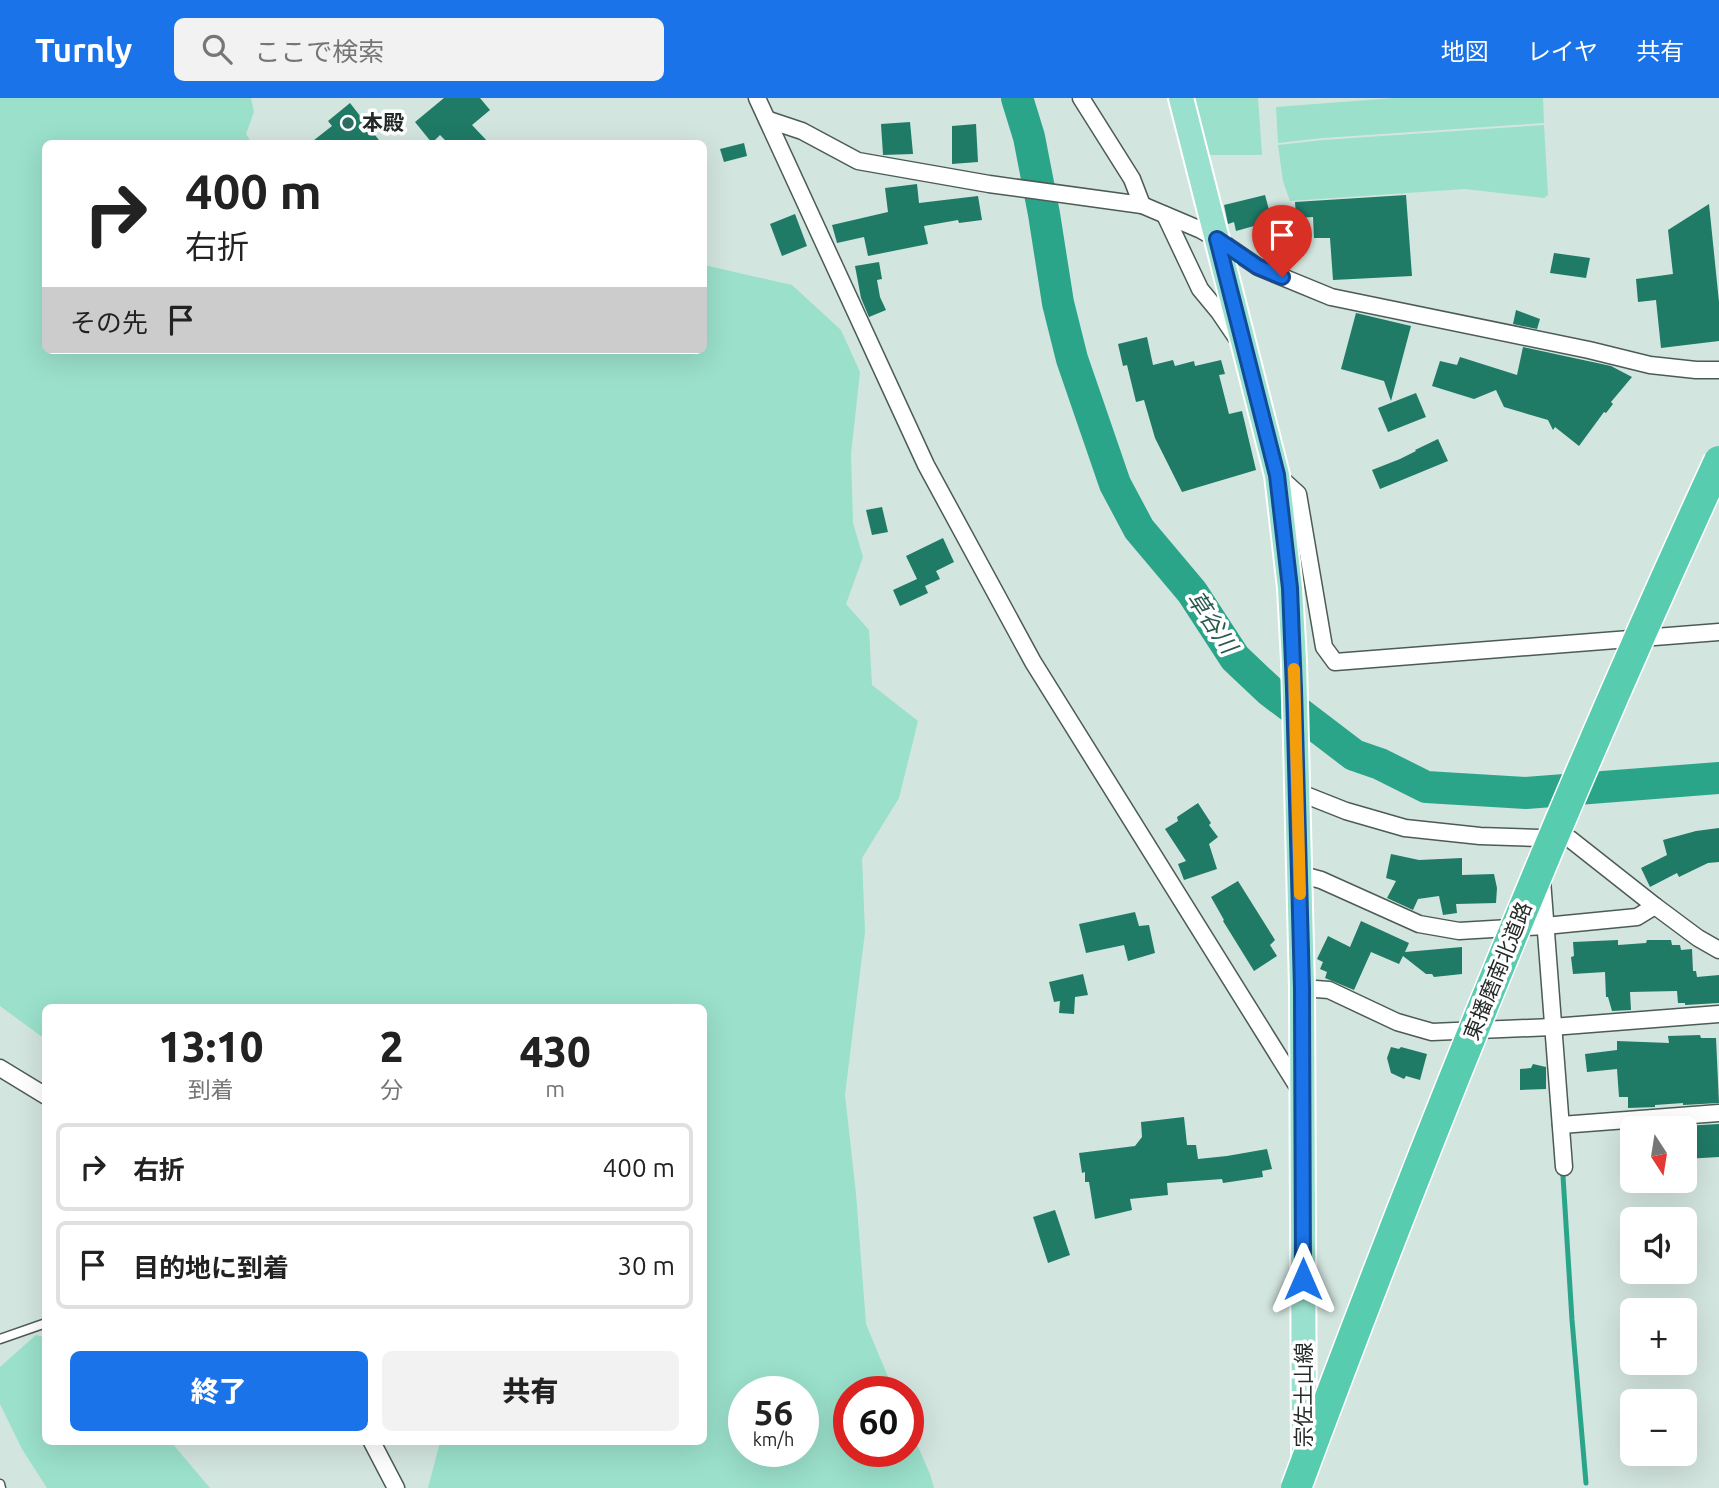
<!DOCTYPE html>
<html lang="ja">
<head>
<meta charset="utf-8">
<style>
	body { margin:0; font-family:Ubuntu,"Noto Sans JP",sans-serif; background:#f2f2f2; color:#222; height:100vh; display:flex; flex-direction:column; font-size:26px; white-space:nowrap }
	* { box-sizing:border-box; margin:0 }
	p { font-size:23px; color:#767676 }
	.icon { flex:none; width:38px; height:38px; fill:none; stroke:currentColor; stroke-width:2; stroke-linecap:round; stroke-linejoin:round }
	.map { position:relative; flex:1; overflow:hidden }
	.sheet { position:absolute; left:42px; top:906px; width:665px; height:441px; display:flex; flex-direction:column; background:#fff; border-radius:10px; box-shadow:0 7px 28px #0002 }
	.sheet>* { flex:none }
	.guide { position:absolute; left:42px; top:42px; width:665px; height:214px; border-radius:10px; box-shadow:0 7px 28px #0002; background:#fff; color:#222; overflow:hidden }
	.needle { width:46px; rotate:168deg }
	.buttons { position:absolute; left:1620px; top:1018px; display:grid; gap:14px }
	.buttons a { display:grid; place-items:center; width:77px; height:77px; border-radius:10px; background:#fff; box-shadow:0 7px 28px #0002; font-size:35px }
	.speed { position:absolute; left:728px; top:1278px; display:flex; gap:14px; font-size:35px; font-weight:700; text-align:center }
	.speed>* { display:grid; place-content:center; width:91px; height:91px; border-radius:50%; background:#fff; box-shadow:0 7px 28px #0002; line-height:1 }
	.speed small { font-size:18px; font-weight:400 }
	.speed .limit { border:10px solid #d22; background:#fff; color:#111 }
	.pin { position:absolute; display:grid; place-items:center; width:60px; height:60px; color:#fff; margin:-72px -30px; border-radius:50% 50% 50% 0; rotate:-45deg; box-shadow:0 0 7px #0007 }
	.pin .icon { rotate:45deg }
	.me { position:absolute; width:77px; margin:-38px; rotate:0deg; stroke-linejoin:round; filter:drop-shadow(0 0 5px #0008) }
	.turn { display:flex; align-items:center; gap:24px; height:147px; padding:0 28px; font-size:32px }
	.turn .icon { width:91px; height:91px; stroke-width:2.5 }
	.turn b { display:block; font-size:49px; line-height:60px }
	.then { display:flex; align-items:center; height:66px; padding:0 28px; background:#0003; gap:14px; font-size:26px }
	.eta { display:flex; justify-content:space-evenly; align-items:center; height:119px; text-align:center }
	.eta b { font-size:42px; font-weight:800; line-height:49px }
	.primary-button { display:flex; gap:14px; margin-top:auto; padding:14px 28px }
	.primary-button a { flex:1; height:80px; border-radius:10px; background:#1a73e8; color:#fff; font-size:28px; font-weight:800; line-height:80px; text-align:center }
	.primary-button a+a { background:#f2f2f2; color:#222 }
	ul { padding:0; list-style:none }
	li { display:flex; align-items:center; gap:21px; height:88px; margin:0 14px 10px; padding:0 14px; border:4px solid #e0e0e0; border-radius:10px }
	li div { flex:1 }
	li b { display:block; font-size:26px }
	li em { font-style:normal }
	header { display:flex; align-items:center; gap:42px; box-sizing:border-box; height:98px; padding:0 35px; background:#1a73e8; color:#fff }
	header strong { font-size:33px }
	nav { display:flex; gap:38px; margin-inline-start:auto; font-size:24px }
	.search { width:490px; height:63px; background:#f2f2f2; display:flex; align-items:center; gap:18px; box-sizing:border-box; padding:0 24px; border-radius:10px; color:#767676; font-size:26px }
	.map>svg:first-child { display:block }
	.green { fill:#9ae0cb; fill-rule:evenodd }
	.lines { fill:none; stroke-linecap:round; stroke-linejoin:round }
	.stream { stroke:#2ba58a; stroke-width:5 }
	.river { stroke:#2ba58a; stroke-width:32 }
	.building { fill:#1f7a66 }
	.lane-casing { stroke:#4c5b56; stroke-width:11 }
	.street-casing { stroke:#4c5b56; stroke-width:19 }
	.primary-casing { stroke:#fff; stroke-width:28 }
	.lane { stroke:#fff; stroke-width:8 }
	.street { stroke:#fff; stroke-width:16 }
	.primary { stroke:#9ae0cf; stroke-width:24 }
	.highway-bridge-casing { stroke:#fff; stroke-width:33; stroke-linecap:butt }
	.highway-bridge { stroke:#57ccaf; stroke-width:30 }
	.route-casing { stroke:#114b97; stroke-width:18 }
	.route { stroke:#1a73e8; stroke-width:12 }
	.slow { stroke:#f59e0b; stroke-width:12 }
	.poi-dot { fill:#2d6e5e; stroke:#fff; stroke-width:2.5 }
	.labels { text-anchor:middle; stroke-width:7; stroke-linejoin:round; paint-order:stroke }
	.poi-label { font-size:21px; font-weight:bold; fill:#242a28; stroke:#fff; text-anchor:start }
	.street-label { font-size:21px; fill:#242a28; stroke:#fff }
	.water-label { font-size:23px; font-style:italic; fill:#2a5a4d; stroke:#fff }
</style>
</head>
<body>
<header>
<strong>Turnly</strong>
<div class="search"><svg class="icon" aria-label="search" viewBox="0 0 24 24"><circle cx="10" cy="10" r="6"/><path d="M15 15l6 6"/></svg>ここで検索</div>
<nav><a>地図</a><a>レイヤ</a><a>共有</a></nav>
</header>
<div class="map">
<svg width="1719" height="1390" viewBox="0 0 1719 1390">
	<rect width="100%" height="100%" fill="#d3e5df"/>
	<!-- green -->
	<g class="green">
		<path d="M0 0H251L254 14 246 36 252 45 46 46V252H704V167L792 187 841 232 860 274 851 356 853 425 863 459 846 506 869 532 872 587 918 623 899 700 862 760 865 834 845 997 856 1096 866 1226 894 1293H849V1353H908V1326L930 1376 934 1390H428L440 1344H704V910H46L45 941 0 908ZM803 1293V1353H744V1293Z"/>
		<polygon points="1193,0 1258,0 1262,57 1209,57"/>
		<polygon points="1394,0 1543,0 1544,25 1323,40 1278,45 1276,9"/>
		<polygon points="1544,27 1548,97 1544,100 1465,91 1290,103 1283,83 1278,47 1323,42"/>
		<polygon points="36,1237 45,1239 46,1344 171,1344 210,1390 47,1390 22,1351 0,1306 0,1269"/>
	</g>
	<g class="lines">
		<!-- stream -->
		<polyline class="stream" points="1563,1078 1572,1222 1586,1385"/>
		<!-- river -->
		<polyline class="river" points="1017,0 1029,39 1044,116 1058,205 1072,261 1115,386 1139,431 1192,494 1235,560 1270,593 1354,657 1380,666 1426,689 1526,695 1719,680"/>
	</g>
	<!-- building -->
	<g class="building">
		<polygon points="444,0 480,0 490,12 472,27 490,46 449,46 440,37 432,45 415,24"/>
		<polygon points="350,5 382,46 309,46 332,28 328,23"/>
		<polygon points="910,24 913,56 883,57 881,26"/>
		<polygon points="976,26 978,64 952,66 952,28"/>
		<polygon points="744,45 747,58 724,64 720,51"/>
		<polygon points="917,86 919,105 978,98 982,122 959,125 958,122 924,128 928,146 868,158 864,139 837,145 832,127 888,114 885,90"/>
		<polygon points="1265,97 1272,123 1236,133 1234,124 1228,126 1224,107"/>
		<polygon points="1406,97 1412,178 1333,182 1330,140 1314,140 1313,119 1296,120 1295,104"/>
		<polygon points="1709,106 1719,204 1719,243 1661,250 1656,202 1638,204 1636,181 1673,176 1668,132"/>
		<polygon points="795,116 807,148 782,158 770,126"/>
		<polygon points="1554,155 1590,160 1586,180 1550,175"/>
		<polygon points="879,164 882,181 877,182 880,199 886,212 869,219 861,200 855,168"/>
		<polygon points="1516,212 1540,221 1537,231 1513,226"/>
		<polygon points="1356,215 1411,228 1391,303 1384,283 1341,271"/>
		<polygon points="1147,239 1153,267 1173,262 1175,268 1194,263 1195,268 1221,262 1225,276 1219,277 1229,316 1242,313 1256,372 1182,394 1155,340 1144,302 1136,304 1127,267 1123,268 1118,246"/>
		<polygon points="1523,249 1611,268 1632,279 1611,304 1613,306 1606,315 1604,314 1579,348 1555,329 1553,332 1548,322 1504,309 1496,292 1474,301 1432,288 1440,263 1457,267 1460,259 1517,277"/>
		<polygon points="1416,295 1426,319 1388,334 1378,310"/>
		<polygon points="1438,341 1448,363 1380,391 1372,372 1400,361 1416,353 1415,352"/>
		<polygon points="882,409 888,434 872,437 866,412"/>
		<polygon points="943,440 954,464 936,473 940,481 925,488 928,495 900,508 893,492 917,481 906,458"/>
		<polygon points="1198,705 1211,725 1209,727 1218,739 1209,746 1217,771 1184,782 1178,766 1186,763 1165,731 1178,723 1177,719"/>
		<polygon points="1719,730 1719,764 1708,765 1679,779 1677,775 1650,789 1641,770 1667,757 1663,742 1696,733"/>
		<polygon points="1391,756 1419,762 1462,760 1462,777 1494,776 1497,790 1496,805 1456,806 1457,815 1443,817 1439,798 1418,801 1413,812 1387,800 1396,783 1386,780"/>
		<polygon points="1238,783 1275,842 1270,847 1277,858 1254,873 1223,823 1224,822 1211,799"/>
		<polygon points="1135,814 1139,828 1149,827 1155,855 1128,863 1124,847 1086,855 1079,826"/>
		<polygon points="1361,823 1409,845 1405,854 1462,849 1462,876 1434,879 1432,876 1426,876 1403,858 1399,866 1371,854 1354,892 1325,880 1327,874 1320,871 1323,864 1317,861 1328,838 1350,849"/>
		<polygon points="1618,842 1618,847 1646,845 1647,842 1671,842 1672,847 1680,847 1681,852 1692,851 1693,873 1696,873 1697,879 1719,877 1719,905 1685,907 1685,905 1678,905 1677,893 1630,894 1631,912 1612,913 1608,899 1606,899 1605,874 1573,876 1571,859 1574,858 1573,844"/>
		<polygon points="1083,876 1088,897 1075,899 1074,916 1059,915 1060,903 1054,904 1049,884"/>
		<polygon points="1700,937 1701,940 1716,940 1719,1005 1683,1007 1683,1005 1655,1007 1655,1009 1628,1010 1628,999 1619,999 1617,971 1587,974 1585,956 1617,952 1617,943 1669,945 1668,938"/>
		<polygon points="1391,949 1399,951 1401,949 1427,956 1420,982 1406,978 1404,981 1391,975 1387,960"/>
		<polygon points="1533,966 1546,969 1546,991 1520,992 1520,971 1531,970"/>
		<polygon points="1184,1019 1187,1047 1196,1047 1198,1061 1227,1058 1267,1051 1272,1071 1262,1073 1263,1079 1223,1085 1222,1081 1167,1085 1168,1097 1130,1101 1132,1112 1095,1121 1089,1084 1085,1084 1085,1074 1082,1075 1079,1055 1135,1048 1142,1039 1141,1024"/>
		<polygon points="1719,1026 1719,1059 1685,1061 1685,1031 1683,1031 1683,1028"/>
		<polygon points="1055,1112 1070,1157 1048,1165 1033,1119"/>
	</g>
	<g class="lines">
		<!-- lane casing -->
		<g class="lane-casing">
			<g id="lane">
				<polyline points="0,1241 46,1225"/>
				<polyline points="0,1386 1,1390"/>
			</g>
		</g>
		<!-- street casing -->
		<g class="street-casing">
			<g id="street">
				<polyline points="757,0 926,367 1033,564 1301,994"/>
				<polyline points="1081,0 1132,81 1142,107"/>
				<polyline points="769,22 802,33 858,63 989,86 1142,107 1201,132 1217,141 1258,169 1331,199 1589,252 1650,267 1696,272 1719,272"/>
				<polyline points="1165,117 1200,191 1219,214 1236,239"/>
				<polyline points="1277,377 1298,396 1324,549 1335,564 1719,534"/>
				<polyline points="1298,694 1346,713 1405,730 1480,738 1570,741 1655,808 1698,840 1719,852"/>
				<polyline points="1299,776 1321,782 1419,826 1459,833 1545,828 1637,819 1655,808"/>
				<polyline points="1542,782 1564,1069"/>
				<polyline points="1302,890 1329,892 1397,924 1432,934 1552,929 1719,916"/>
				<polyline points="0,970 46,998"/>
				<polyline points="1561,1027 1719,1015"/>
				<polyline points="372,1344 396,1390"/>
			</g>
		</g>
		<!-- primary casing -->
		<g class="primary-casing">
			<polyline id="primary" points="1181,0 1277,377 1290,490 1294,563 1302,890 1304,1358"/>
		</g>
		<!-- lane -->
		<use href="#lane" class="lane"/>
		<!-- street -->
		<use href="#street" class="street"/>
		<!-- primary -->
		<use href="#primary" class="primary"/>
		<!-- highway-bridge casing -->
		<g class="highway-bridge-casing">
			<path id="highway-bridge" d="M1296 1390C1425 1043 1564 699 1719 363"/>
		</g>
		<!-- highway-bridge -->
		<use href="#highway-bridge" class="highway-bridge"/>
	</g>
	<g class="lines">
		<!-- route casing -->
		<g class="route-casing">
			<polyline id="route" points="1282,179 1258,169 1217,141 1277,377 1290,490 1294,591 1302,890 1303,1181"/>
		</g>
		<!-- route -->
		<use href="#route" class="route"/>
		<!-- slow -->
		<polyline class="slow" points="1294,571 1300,796"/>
	</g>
	<!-- markers -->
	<circle class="poi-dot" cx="348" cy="25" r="7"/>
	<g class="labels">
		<!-- poi labels -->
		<g class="poi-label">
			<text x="362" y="32">本殿</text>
		</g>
		<!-- street labels -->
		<g class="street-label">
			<text transform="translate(1498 873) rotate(-68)" y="7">東播磨南北道路</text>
			<text transform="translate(1304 1297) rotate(-90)" y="7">宗佐土山線</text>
		</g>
		<!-- water labels -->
		<g class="water-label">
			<text transform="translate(1212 524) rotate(56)" y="8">草谷川</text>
		</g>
	</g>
</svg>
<div class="buttons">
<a><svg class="needle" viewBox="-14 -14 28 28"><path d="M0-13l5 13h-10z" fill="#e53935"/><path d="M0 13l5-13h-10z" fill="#767676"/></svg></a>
<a><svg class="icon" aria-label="sound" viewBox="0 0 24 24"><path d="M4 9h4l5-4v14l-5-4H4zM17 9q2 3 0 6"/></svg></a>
<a>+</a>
<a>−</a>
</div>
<div class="speed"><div>56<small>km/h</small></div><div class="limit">60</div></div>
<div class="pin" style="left:1282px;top:179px;background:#d93025"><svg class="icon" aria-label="arrive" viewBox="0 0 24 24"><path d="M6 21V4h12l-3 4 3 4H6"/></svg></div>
<svg class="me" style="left:1303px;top:1181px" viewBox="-20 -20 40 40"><path d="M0-17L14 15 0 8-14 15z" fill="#1a73e8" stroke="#fff" stroke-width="4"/></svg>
<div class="guide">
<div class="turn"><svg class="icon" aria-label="right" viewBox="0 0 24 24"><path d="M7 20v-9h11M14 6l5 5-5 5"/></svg><div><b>400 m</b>右折</div></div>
<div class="then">その先<svg class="icon" aria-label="arrive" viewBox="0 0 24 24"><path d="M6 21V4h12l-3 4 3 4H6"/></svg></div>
</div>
<section class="sheet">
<div class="eta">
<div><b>13:10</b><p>到着</p></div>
<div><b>2</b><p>分</p></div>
<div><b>430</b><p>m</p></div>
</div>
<ul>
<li><svg class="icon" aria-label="right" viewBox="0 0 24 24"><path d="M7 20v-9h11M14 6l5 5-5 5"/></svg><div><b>右折</b></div><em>400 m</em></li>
<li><svg class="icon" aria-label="arrive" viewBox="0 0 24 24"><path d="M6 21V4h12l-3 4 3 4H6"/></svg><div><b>目的地に到着</b></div><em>30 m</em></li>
</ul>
<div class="primary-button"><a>終了</a><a>共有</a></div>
</section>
</div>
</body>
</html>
